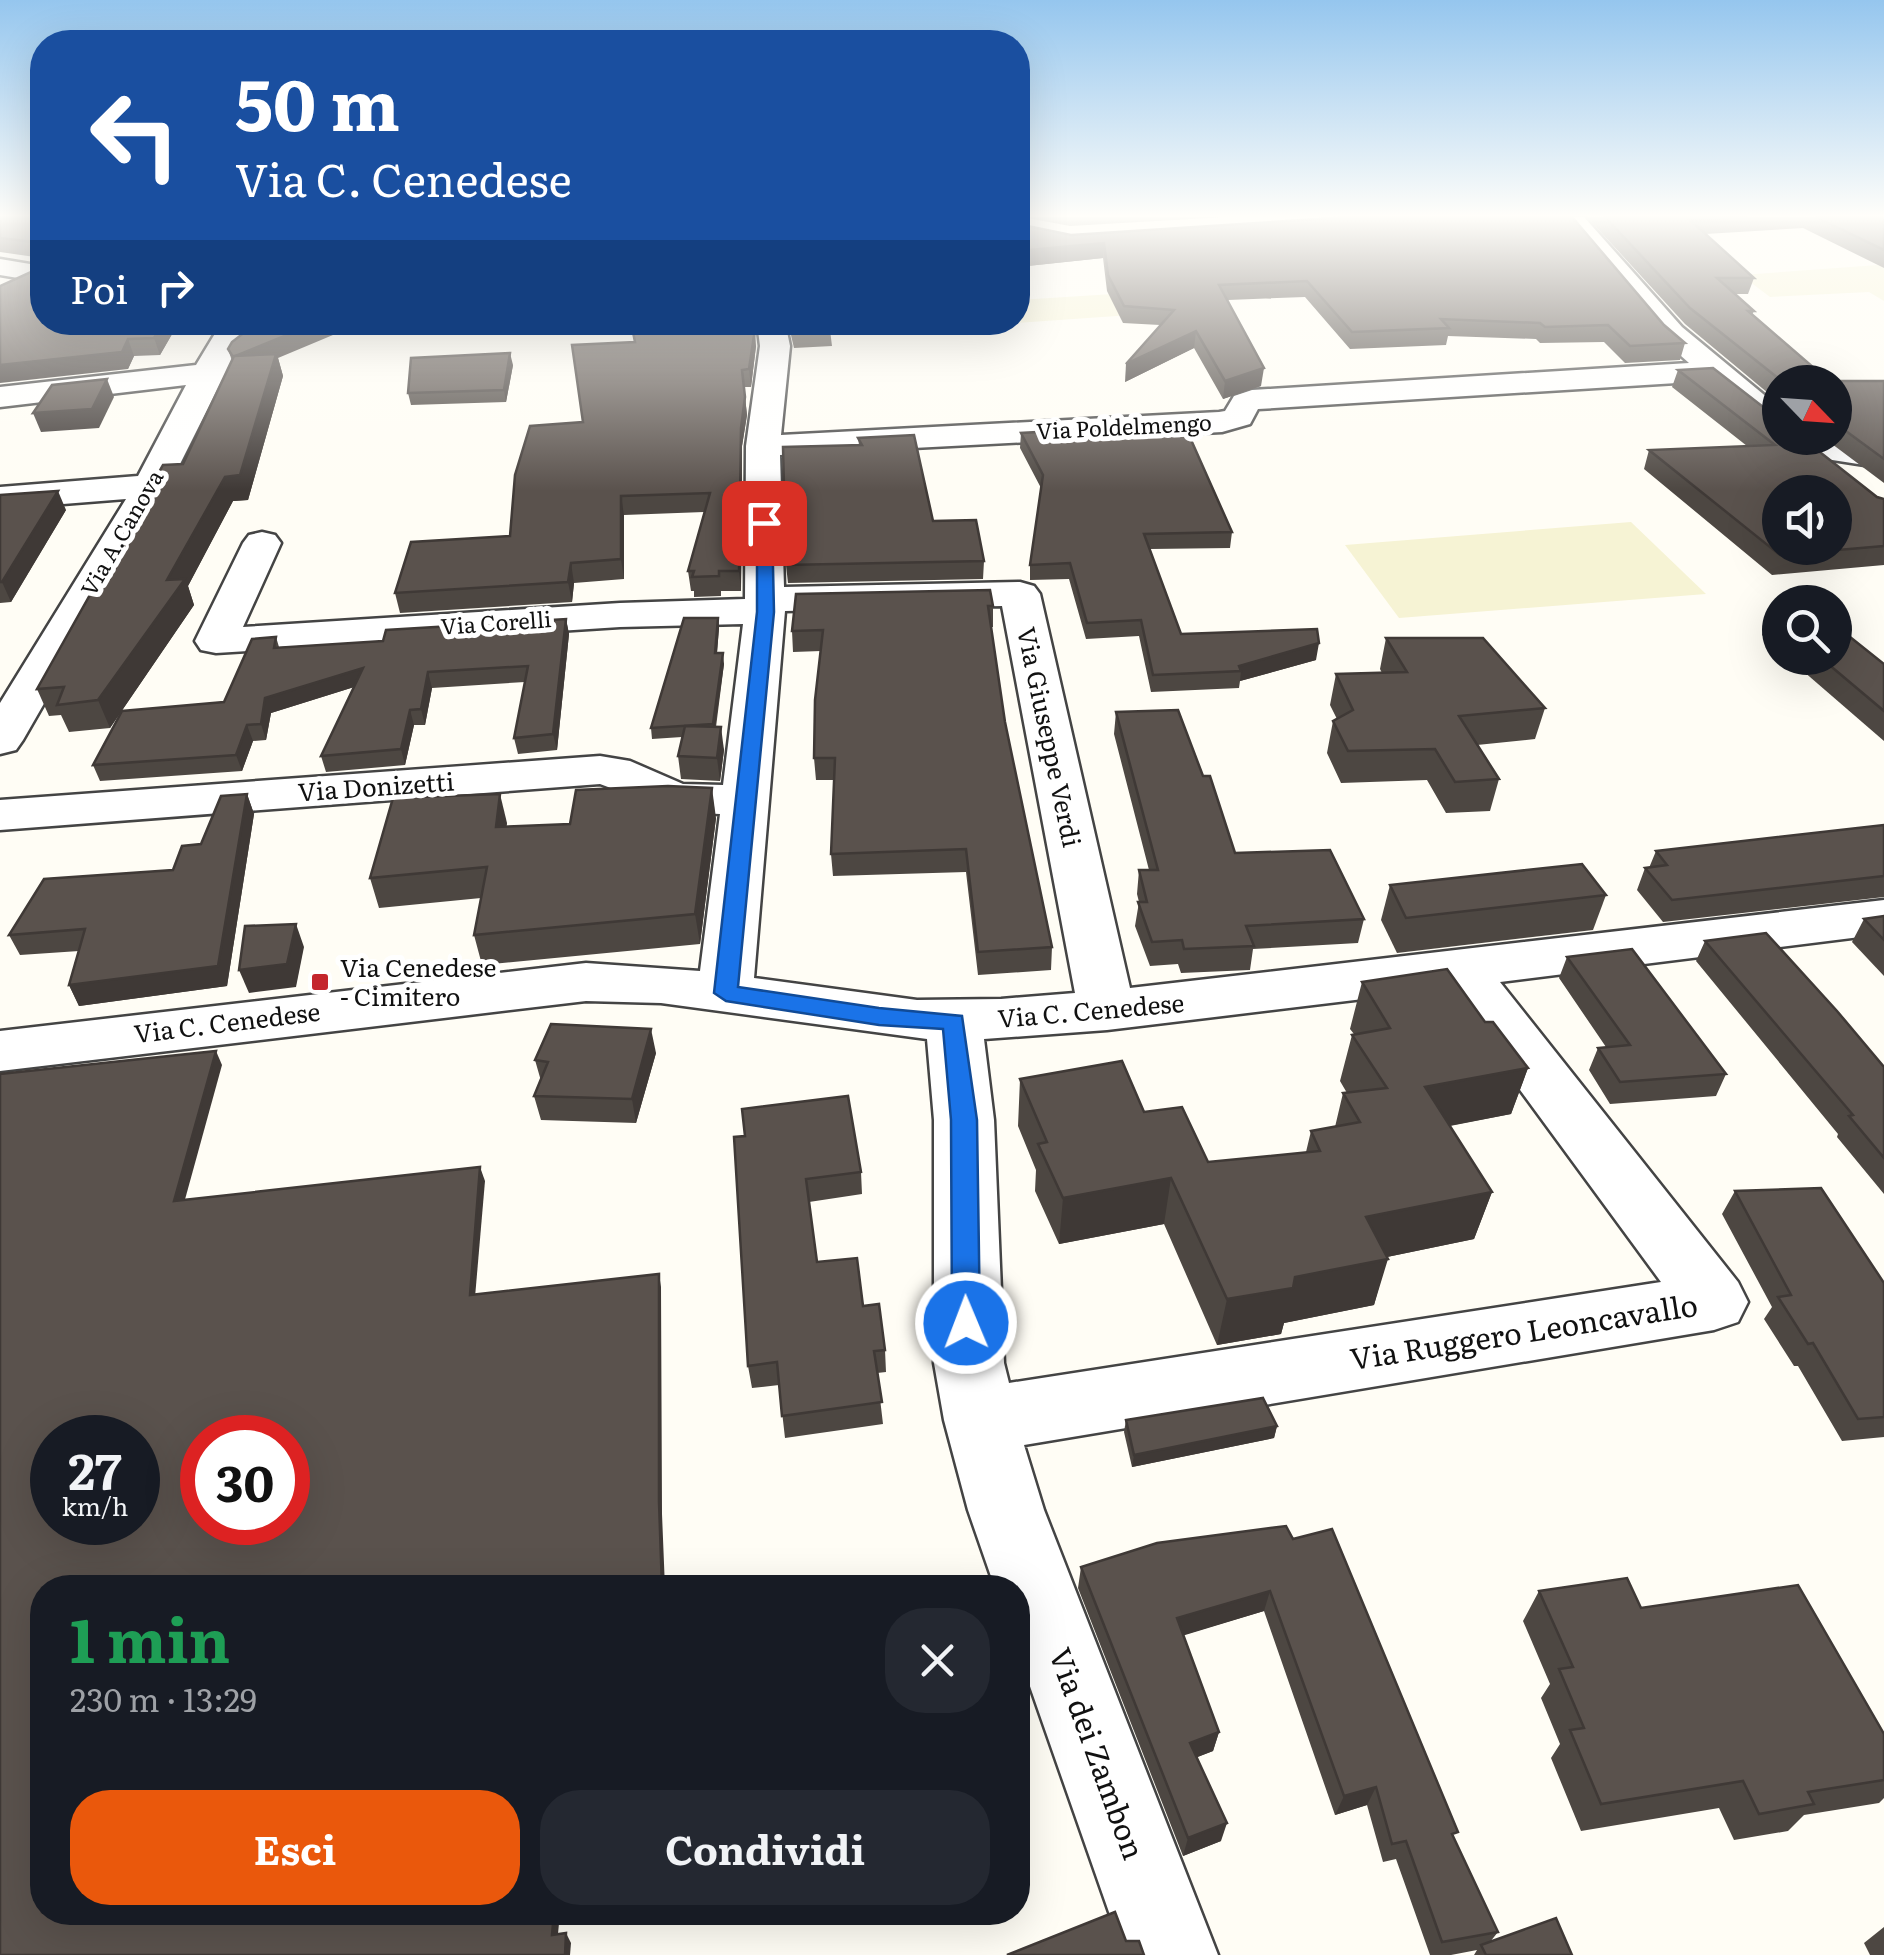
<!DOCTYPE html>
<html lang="it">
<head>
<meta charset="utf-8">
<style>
	body { margin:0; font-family:Literata,serif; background:#242831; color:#f1f3f6; height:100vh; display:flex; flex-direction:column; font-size:38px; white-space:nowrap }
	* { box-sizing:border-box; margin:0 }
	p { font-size:32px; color:#9ea1a6 }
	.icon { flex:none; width:55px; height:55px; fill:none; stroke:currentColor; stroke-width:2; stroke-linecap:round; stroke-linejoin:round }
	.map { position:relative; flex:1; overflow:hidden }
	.side { position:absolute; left:30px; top:1575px; width:1000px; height:350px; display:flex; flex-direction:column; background:#171b24; border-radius:40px; box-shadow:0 10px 40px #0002 }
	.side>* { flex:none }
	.banner { position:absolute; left:30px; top:30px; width:1000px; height:305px; border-radius:40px; box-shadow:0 10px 40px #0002; background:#1a4fa0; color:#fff; overflow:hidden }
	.needle { width:65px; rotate:115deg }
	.tools { position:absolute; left:1762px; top:365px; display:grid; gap:20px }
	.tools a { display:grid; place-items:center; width:90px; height:90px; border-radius:50%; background:#171b24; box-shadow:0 10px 40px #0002; font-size:50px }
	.speed { position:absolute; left:30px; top:1415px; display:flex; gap:20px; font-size:50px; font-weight:700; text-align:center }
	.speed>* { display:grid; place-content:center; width:130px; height:130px; border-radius:50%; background:#171b24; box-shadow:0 10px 40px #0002; line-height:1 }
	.speed small { font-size:25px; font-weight:400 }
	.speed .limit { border:15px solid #d22; background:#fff; color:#111 }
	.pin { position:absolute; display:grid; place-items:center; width:85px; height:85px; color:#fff; margin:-42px; border-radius:20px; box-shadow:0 5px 15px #0006 }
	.me { position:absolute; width:110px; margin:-55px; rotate:359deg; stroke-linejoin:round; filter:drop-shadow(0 0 8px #0008) }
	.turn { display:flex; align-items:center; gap:35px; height:210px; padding:0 40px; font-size:45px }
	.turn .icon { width:130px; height:130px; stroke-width:2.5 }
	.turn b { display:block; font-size:70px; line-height:85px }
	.then { display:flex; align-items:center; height:95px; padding:0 40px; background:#0003; gap:20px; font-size:38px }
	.round { display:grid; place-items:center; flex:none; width:105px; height:105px; border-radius:40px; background:#242831 }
	.headline { display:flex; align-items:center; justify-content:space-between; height:170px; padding:0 40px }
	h1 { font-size:60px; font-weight:700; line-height:75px; color:#1e9e55 }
	.cta { display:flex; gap:20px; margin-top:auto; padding:20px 40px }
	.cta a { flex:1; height:115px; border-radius:40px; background:#ea580c; color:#fff; font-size:40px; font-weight:700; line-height:115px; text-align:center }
	.cta a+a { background:#242831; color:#f1f3f6 }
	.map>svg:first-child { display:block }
	.farmland { fill:#f6f3d4 }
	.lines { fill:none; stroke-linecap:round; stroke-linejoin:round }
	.minor-casing { stroke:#444; stroke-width:5 }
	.minor { fill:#fff; fill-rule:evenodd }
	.wall { fill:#4d4742 }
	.shaded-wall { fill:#3f3936 }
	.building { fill:#5a524d; stroke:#3f3936; stroke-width:2.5; fill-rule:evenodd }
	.route { fill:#1a73e8; stroke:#114b97; stroke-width:2.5 }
	.poi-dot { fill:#c4262e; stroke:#fff; stroke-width:4 }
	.labels { text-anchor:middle; stroke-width:10; stroke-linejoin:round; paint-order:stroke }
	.far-street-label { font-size:22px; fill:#111; stroke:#fff }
	.street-label { font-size:25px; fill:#111; stroke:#fff }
	.poi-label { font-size:25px; fill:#111; stroke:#fff; text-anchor:start }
	.near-street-label { font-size:30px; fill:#111; stroke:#fff }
</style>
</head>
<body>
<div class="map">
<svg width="1884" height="1955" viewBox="0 0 1884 1955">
	<rect width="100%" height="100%" fill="#fffdf5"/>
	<!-- farmland -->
	<g class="farmland">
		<polygon points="1878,265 1884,268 1884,301 1869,292 1770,297 1741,275"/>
		<polygon points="1145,292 1160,313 872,333 871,329 848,329 841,323 1018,322 1018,300"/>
		<polygon points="1631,522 1706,594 1399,618 1345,545"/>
	</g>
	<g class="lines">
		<!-- minor casing -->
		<g class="minor-casing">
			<g id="minor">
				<path d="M1559 217H1584L1682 327 1780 408V435L1768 432 1709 381 1258 409 1250 424 1222 432 780 455 784 587 1020 582 1034 586 1040 594 1130 988 1884 900V934L1500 982 1738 1282 1748 1302 1738 1322 1714 1330 1024 1445 1044 1510 1218 1955H1124L1018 1652V1588H995L968 1510 944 1420 934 1363V1120L927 1039 661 1003 586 1001 0 1071V1031L586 963 700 971 720 814 675 812 600 784 0 830V800L600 756 630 761 683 784 723 785 743 624 620 627 216 653 201 650 195 641 243 543 249 535 262 532 275 535 281 543 243 627 620 603 745 599 746 446 760 346 757 322H785L790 346 781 435 1219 412 1225 411 1234 396 1252 390 1689 363 1662 339ZM1002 606 1075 993 1001 999 917 1000 754 978 785 611ZM1446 989 1661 1282 1009 1383 1004 1363 994 1120 984 1039 1107 1030Z"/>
				<polygon points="0,259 42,266 42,282 0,275"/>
				<polygon points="222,322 251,322 169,486 23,740 16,750 0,754 0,703 126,499 0,509 0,487 138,476 186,385 0,407 0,387 196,365"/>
				<polygon points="1812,438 1884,448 1884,468 1800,455 1795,448 1800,441"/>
			</g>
		</g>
		<!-- minor -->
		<use href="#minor" class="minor"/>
	</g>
	<!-- wall -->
	<g class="wall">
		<polygon points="0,217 42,217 42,258 0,252"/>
		<polygon points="1022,217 1225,217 1070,226"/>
		<polygon points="1587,217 1884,217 1884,268 1803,228 1705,234 1754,278 1748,294 1735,294 1754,311 1752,315 1829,381 1884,381 1884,483 1824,438 1835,438 1835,382 1780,382 1780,403 1685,324"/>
		<polygon points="1018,224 1071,235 1664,325 1685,343 1680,360 1625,363 1604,342 1540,343 1536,339 1448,336 1446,345 1350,349 1305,297 1228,300 1261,386 1223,399 1194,348 1125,382 1160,325 1123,323 1107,291 1103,258 1018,267"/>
		<polygon points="42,267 179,322 160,355 134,356 128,369"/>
		<polygon points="788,322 829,322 832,346 794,348"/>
		<polygon points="634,342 756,346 751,387 744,387 747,415 742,446 741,591 721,591 721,596 694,597 694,591 691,591 688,571 704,512 624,515 624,579 574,583 572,602 400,613 395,593 510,536"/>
		<polygon points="228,349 278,358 283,376 248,500 233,501 188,586 194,605 110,728 69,732 61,715 49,716 37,689 183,464 232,361"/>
		<polygon points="513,365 506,402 411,405 408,393"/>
		<polygon points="1678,370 1877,497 1884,499 1884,565 1772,575 1644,469 1649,450 1747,446 1672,387"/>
		<polygon points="1021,433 1232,532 1230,548 1150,549 1181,634 1316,660 1240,681 1239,688 1151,692 1139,636 1086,639 1069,579 1030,580 1030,565 1041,488 1020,448"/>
		<polygon points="858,438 933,521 984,561 983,579 788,583 786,565 859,445"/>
		<polygon points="0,495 66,510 11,602 0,603"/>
		<polygon points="1780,603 1780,650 1762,635 1770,615"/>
		<polygon points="993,606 993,627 991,627 1005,722 1052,947 1051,970 978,975 966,872 833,876 831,854 834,780 816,780 814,758 821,651 793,652 792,631"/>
		<polygon points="718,618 719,628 717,653 724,664 716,727 724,750 720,781 681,779 678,756 682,737 652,739 651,728"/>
		<polygon points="566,619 569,634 557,750 518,754 514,738 525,682 432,688 425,725 414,725 405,765 326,772 321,756 354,687 271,713 266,740 253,741 242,771 100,781 93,765 224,702 276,637 279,647 383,641"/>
		<polygon points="1386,638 1545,708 1535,739 1477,745 1499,779 1490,811 1446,813 1427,780 1341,783 1327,753 1333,721 1337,719 1330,705 1336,674 1382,673 1380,669"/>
		<polygon points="1788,658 1835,658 1884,664 1884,741"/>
		<polygon points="1116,712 1203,776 1235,853 1364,919 1358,943 1253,949 1250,970 1181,973 1178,964 1150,966 1135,926 1139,902 1137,894 1139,870 1149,870 1114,734"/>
		<polygon points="247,794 254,814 227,986 79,1006 69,985 79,951 20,955 9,935 173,870 201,844"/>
		<polygon points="716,818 700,944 482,965 474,935 481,898 379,908 370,878 507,823 506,826"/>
		<polygon points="1884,825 1884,897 1663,922 1637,890 1645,868 1649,868 1656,851"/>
		<polygon points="1390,885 1606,895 1593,930 1397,953 1381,920"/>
		<polygon points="1884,916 1884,976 1852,942 1864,919"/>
		<polygon points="1705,941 1884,1067 1884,1194 1837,1137 1838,1134 1696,961"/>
		<polygon points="1567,957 1726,1074 1716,1096 1610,1104 1589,1070 1598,1048 1606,1047 1559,978"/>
		<polygon points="1362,982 1485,1022 1528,1068 1511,1114 1450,1126 1492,1192 1474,1239 1387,1257 1374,1305 1284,1323 1281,1334 1217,1345 1164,1224 1059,1244 1035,1191 1036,1170 1018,1126 1020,1079 1144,1112 1208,1162 1306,1152 1311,1131 1335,1127 1343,1093 1347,1093 1340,1081 1352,1035 1354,1034 1350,1029"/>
		<polygon points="656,1053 636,1123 541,1120 534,1096 541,1081 535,1060"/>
		<polygon points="734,1137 861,1172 862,1194 809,1202 817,1262 863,1306 885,1350 886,1372 877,1373 883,1424 785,1438 779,1385 752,1388 748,1366"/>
		<polygon points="1735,1191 1884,1283 1884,1437 1842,1441 1798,1366 1794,1366 1764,1319 1772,1307 1722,1214"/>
		<polygon points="1126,1420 1277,1426 1274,1438 1132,1467 1124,1432"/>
		<polygon points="1293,1539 1454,1839 1498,1932 1490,1942 1572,1955 1474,1955 1477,1950 1451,1955 1430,1955 1396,1859 1383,1862 1367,1805 1335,1815 1264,1611 1183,1635 1219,1732 1213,1751 1197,1757 1221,1841 1183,1856 1078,1588 1081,1567"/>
		<polygon points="1539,1591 1641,1608 1884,1734 1884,1798 1879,1803 1804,1815 1788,1831 1734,1840 1719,1808 1581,1831 1551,1758 1560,1744 1541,1698 1550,1684 1523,1621"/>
		<polygon points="1884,1927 1884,1955 1870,1955 1864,1943"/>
	</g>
	<!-- shaded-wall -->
	<g class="shaded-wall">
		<polygon points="1104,243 1103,258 1018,267 1018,251"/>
		<polygon points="164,322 179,322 160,355 154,338"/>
		<polygon points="319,322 364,322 278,358 283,376 248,500 233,501 188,586 194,605 110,728 98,700 167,580 233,357"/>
		<polygon points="755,329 756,346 751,387 749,369"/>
		<polygon points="1196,331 1194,348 1125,382 1126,364"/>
		<polygon points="128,339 134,356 128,369 0,383 0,365"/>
		<polygon points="510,353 513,365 506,402 504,390"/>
		<polygon points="1264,368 1261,386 1223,399 1225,381"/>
		<polygon points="107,379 114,397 99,428 41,432 33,413"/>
		<polygon points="745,397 747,415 742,446 741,591 739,571 741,428"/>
		<polygon points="58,491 66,510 11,602 2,582"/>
		<polygon points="621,496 624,515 624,579 621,559"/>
		<polygon points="571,563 574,583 572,602 568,582"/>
		<polygon points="718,618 719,628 716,664 715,653"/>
		<polygon points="566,619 569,634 557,750 553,734"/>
		<polygon points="1319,643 1316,660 1240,681 1241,671 1239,666"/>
		<polygon points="723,653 724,664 714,735 713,724"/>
		<polygon points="363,668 367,683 271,713 266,740 261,724 265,698"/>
		<polygon points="428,672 432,688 425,725 421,709"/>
		<polygon points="410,710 414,725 405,765 401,749"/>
		<polygon points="247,725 253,741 242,771 236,755"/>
		<polygon points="721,727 724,750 720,781 717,758"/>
		<polygon points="712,788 716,818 700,944 695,914"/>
		<polygon points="247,794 254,814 227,986 79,1006 69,985"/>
		<polygon points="500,794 507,823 503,856 496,827"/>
		<polygon points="296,924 304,947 296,987 249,993 239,970"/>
		<polygon points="651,1029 656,1053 636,1123 632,1099"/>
		<polygon points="216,1051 222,1065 181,1214 174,1201"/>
		<polygon points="1528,1068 1511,1114 1411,1133 1425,1087"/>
		<polygon points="480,1167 485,1181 474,1309 470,1295"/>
		<polygon points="1171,1178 1164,1224 1059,1244 1063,1198"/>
		<polygon points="1492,1192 1474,1239 1353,1264 1366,1217"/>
		<polygon points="1388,1259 1374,1305 1284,1323 1281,1334 1217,1345 1227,1299 1295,1277"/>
		<polygon points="659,1274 661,1287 662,1514 665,1588 662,1588 659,1502"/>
		<polygon points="1277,1426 1274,1438 1132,1467 1134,1455"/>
		<polygon points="1270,1591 1264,1611 1172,1639 1177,1618"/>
		<polygon points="1219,1732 1213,1751 1185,1762 1190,1743"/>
		<polygon points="1376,1787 1367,1805 1335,1815 1344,1796"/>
		<polygon points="1227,1823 1221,1841 1183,1856 1188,1838"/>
		<polygon points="554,1912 560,1912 557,1945 552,1935"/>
		<polygon points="566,1933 571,1943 570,1955 565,1955"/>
	</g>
	<!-- building -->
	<g class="building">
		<polygon points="0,217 42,217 42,243 0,238"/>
		<polygon points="1348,217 1572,217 1664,325 1685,343 1630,346 1608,325 1545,327 1540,323 1441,319 1449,328 1352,332 1307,281 1219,285 1264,368 1225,381 1196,331 1126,364 1174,310 1124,306 1108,275 1104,243 1018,251 1018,224 1071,235"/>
		<polygon points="1605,217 1748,217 1690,220 1754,278 1717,278 1754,311 1748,311 1829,381 1884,381 1884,459 1835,423 1835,382 1783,382 1690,308"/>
		<polygon points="1816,217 1884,217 1884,250"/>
		<polygon points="42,267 42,322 164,322 154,338 128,339 122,352 0,365 0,286"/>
		<polygon points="258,322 319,322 233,357 228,349 232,342"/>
		<polygon points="631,322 754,322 755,329 749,369 742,370 745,397 741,428 739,571 719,571 719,576 692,577 694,571 688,571 710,493 621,496 621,559 571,563 568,582 395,593 411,542 510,536 515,475 530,426 583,422 572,345 635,342"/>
		<polygon points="791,322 829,322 831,329 792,331"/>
		<polygon points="510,353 504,390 408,393 411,358"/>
		<polygon points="276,354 240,475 225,477 167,580 185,579 98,700 57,705 64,687 37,689 163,465 183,464 234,356"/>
		<path d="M1713 368 1780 420V438H1802L1877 497 1884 499V546L1780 555 1649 450 1775 445 1678 370ZM1780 492H1835V548H1780Z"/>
		<polygon points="107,379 92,409 33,413 52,385"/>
		<polygon points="1184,424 1232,532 1144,534 1181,634 1317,629 1319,643 1239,666 1241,671 1153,675 1141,620 1087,623 1070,563 1030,565 1043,475 1021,433"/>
		<polygon points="914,435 933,521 976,520 984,561 786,565 783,447 862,445 858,438"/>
		<polygon points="58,491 2,582 0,582 0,495"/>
		<polygon points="990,590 993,606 988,606 1005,722 1052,947 978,952 966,849 831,854 835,758 814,758 815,700 823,630 792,631 796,594"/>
		<polygon points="1791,590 1807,602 1781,602"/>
		<polygon points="1780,603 1780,623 1770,615"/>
		<polygon points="684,618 718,618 715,653 723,653 713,724 651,728"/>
		<polygon points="566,619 553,734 514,738 528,666 428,672 421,709 410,710 401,749 321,756 363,668 265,698 261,724 247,725 236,755 93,765 122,711 224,702 252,639 276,637 274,648 383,641 386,630"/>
		<polygon points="1835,625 1884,664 1884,711 1821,658 1835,658"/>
		<polygon points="1386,638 1483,638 1545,708 1459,716 1499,779 1455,782 1435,749 1348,751 1333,721 1353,710 1336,674 1407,672"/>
		<polygon points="1178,710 1203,776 1210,776 1235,853 1330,850 1364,919 1246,926 1254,946 1184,949 1182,940 1152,942 1138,902 1147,902 1139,870 1158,870 1116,712"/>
		<polygon points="685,726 721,727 717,758 678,756"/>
		<polygon points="668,786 712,788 695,914 474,935 487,867 370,878 393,798 500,794 496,827 570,824 576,790"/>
		<polygon points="247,794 218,966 69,985 85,929 9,935 44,879 173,870 182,846 201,844 221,796"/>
		<polygon points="1884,825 1884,876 1672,900 1645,868 1667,865 1656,851"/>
		<polygon points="1582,864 1606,895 1406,918 1390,885"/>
		<polygon points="1884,916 1884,940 1864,919"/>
		<polygon points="296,924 287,964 239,970 245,926"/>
		<polygon points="1766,933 1837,1011 1884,1067 1884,1158 1849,1116 1853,1115 1705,941"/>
		<polygon points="1632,949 1726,1074 1620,1082 1598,1048 1630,1045 1567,957"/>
		<polygon points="1447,969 1485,1022 1493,1022 1528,1068 1425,1087 1492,1192 1366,1217 1388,1259 1295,1277 1293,1288 1227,1299 1171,1178 1063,1198 1038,1144 1047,1142 1020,1079 1122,1061 1144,1112 1182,1107 1208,1162 1320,1151 1311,1131 1360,1122 1343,1093 1387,1088 1352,1035 1390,1028 1362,982"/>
		<polygon points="551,1024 651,1029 632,1099 534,1096 548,1062 535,1060"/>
		<path d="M216 1051 174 1201 480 1167 470 1295 659 1274V1502L662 1588H42V1912H554L552 1935 566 1933 565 1955H0V1074ZM52 1438H138V1522H52ZM202 1438H288V1522H202Z"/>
		<polygon points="848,1096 861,1172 806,1179 817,1262 857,1258 863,1306 879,1304 885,1350 874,1351 882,1402 782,1416 777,1362 748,1366 734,1137 745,1136 742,1109"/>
		<polygon points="1821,1188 1884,1283 1884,1417 1858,1419 1813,1343 1808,1344 1778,1297 1791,1295 1735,1191"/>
		<polygon points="1263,1398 1277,1426 1134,1455 1126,1420"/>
		<polygon points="1286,1526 1293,1539 1332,1529 1458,1832 1452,1834 1498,1932 1442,1942 1406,1841 1392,1844 1376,1787 1344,1796 1270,1591 1177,1618 1219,1732 1190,1743 1227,1823 1188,1838 1081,1567 1157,1543"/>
		<polygon points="1627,1578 1641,1608 1798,1585 1884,1734 1884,1780 1808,1792 1814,1804 1759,1814 1743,1781 1601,1804 1570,1730 1584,1728 1559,1669 1573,1667 1539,1591"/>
		<polygon points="1115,1912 1126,1941 1139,1941 1144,1955 1007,1955"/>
		<polygon points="1556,1918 1572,1955 1486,1955 1481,1945"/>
	</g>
	<!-- sky -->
	<linearGradient id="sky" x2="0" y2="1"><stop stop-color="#95c6ee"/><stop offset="0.44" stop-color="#fffefa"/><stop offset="1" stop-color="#fffefa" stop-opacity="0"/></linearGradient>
	<rect width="1884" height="491" fill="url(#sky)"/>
	<!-- route -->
	<polygon class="route" points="764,518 772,523 774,612 738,987 879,1008 962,1016 977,1120 980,1323 976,1331 966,1335 956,1331 952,1323 951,1120 943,1029 879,1025 726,1001 714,993 757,612 757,523"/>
	<!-- markers -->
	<rect class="poi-dot" x="310" y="972" width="20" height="20" rx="5"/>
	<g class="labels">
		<!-- far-street labels -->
		<g class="far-street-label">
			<text transform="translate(1124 427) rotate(-3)" y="8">Via Poldelmengo</text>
			<text transform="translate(122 533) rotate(-60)" y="8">Via A.Canova</text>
			<text transform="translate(496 623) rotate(-4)" y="8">Via Corelli</text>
		</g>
		<!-- street labels -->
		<g class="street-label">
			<text transform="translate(1049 737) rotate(78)" y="9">Via Giuseppe Verdi</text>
			<text transform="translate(376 787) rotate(-4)" y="9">Via Donizetti</text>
			<text transform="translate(1091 1011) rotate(-5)" y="9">Via C. Cenedese</text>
			<text transform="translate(227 1023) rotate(-7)" y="9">Via C. Cenedese</text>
		</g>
		<!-- poi labels -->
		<g class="poi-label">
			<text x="340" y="977">Via Cenedese<tspan x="340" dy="29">- Cimitero</tspan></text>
		</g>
		<!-- near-street labels -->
		<g class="near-street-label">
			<text transform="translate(1524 1333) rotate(-9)" y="10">Via Ruggero Leoncavallo</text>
			<text transform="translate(1096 1754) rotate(70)" y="10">Via dei Zambon</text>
		</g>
	</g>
</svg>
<div class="tools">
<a><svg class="needle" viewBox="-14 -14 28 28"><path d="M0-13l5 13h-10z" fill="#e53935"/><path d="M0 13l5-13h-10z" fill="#9ea1a6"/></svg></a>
<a><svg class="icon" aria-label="sound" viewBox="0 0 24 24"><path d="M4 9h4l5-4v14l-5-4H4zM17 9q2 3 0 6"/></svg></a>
<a><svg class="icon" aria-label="search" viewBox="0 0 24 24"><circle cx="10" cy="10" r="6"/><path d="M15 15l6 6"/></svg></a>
</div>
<div class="speed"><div>27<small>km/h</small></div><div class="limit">30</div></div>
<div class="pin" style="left:764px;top:523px;background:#d93025"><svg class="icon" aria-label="arrive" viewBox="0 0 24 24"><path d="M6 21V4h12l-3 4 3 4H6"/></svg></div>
<svg class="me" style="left:966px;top:1323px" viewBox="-20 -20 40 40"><circle r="17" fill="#1a73e8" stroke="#fff" stroke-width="3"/><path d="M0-11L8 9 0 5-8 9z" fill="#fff"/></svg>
<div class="banner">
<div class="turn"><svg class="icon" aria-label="left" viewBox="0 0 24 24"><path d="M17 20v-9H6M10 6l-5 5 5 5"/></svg><div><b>50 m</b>Via C. Cenedese</div></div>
<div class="then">Poi<svg class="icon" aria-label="right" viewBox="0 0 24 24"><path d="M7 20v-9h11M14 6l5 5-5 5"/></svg></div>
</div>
<section class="side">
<div class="headline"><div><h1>1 min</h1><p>230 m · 13:29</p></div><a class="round"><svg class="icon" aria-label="close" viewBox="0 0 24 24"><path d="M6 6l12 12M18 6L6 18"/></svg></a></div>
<div class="cta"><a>Esci</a><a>Condividi</a></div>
</section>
</div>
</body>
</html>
